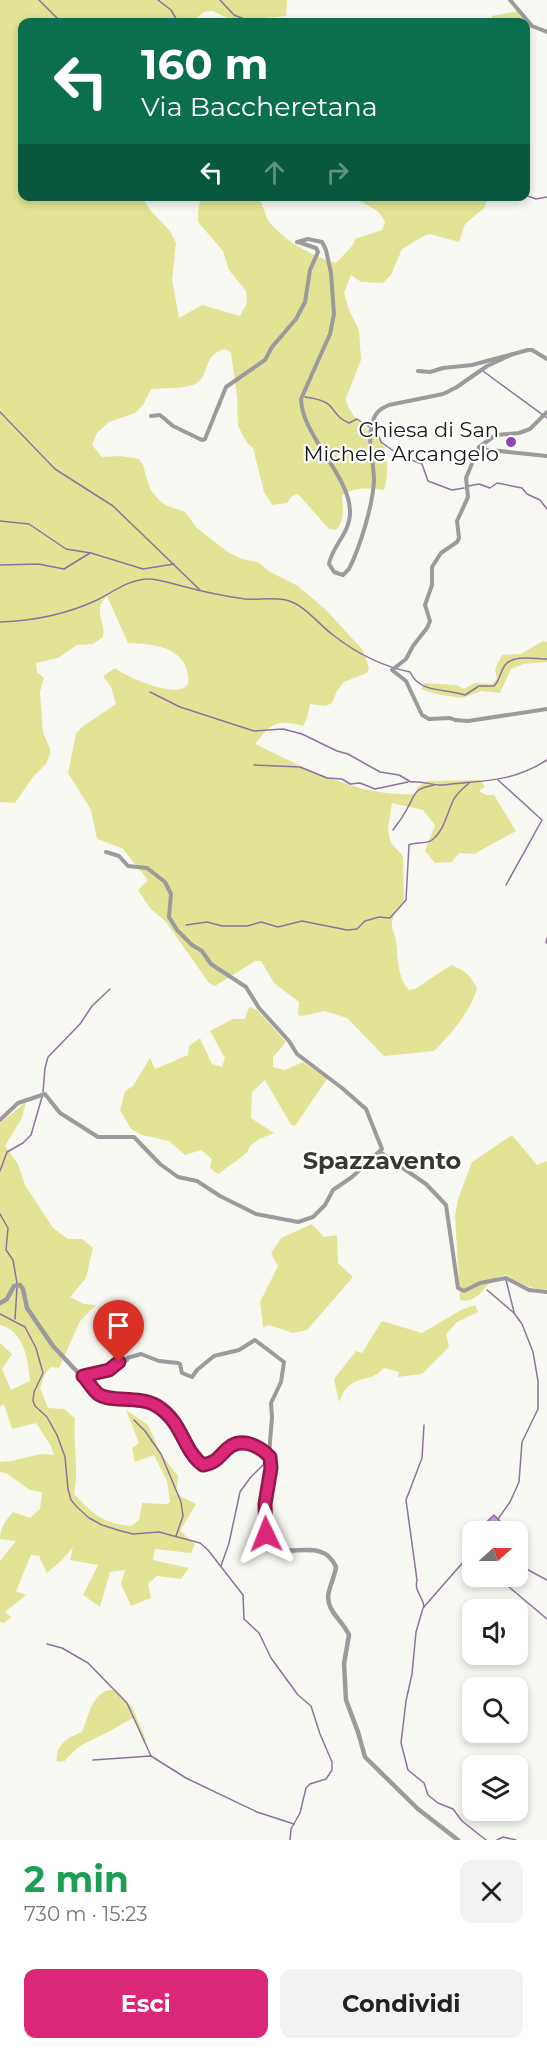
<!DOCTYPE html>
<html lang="it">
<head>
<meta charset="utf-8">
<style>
	body { margin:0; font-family:Montserrat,sans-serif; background:#f2f2f2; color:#222; height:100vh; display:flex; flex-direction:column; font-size:22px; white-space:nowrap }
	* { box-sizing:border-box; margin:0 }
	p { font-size:20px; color:#767676 }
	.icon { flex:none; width:33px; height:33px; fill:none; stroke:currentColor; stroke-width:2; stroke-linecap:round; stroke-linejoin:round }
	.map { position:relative; height:1840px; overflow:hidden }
	.side { display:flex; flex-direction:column; background:#fff; flex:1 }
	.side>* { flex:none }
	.hud { position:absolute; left:18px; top:18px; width:512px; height:183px; border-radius:12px; box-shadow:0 3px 9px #0003; background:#0b6e4f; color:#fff; overflow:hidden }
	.needle { width:39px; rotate:69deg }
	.buttons { position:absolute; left:462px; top:1521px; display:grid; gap:12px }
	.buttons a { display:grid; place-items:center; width:66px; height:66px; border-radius:12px; background:#fff; box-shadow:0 3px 9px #0003; font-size:30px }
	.pin { position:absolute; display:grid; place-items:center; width:51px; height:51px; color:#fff; margin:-62px -26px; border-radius:50% 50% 50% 0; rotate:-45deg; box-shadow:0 0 6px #0007 }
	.pin .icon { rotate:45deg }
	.me { position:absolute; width:66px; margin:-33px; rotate:358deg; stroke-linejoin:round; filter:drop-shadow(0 0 4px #0008) }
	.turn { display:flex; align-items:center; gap:21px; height:126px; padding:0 24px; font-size:27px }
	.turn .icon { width:78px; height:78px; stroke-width:2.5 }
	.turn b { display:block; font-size:42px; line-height:51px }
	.lanes { display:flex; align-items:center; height:57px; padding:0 24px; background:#0003; justify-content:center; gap:30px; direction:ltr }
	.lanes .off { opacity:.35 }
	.round { display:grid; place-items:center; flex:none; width:63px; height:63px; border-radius:12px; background:#f2f2f2 }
	.head { display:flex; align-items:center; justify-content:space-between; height:102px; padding:0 24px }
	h1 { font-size:36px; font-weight:700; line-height:45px; color:#1e9e55 }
	.cta { display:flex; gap:12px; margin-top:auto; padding:12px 24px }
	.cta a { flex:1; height:69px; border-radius:12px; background:#db2777; color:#fff; font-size:24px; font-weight:700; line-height:69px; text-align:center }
	.cta a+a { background:#f2f2f2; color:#222 }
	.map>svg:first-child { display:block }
	.green { fill:#e3e395 }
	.water { fill:#c098d9; stroke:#8e729e; stroke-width:1.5 }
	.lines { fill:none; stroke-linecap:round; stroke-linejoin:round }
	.stream { stroke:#8e729e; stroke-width:1.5 }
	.minor { stroke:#9b9a9c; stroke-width:4 }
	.tertiary { stroke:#9b9a9c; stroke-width:4.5 }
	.route-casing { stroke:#8e194d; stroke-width:15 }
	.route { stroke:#db2777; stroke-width:10 }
	.poi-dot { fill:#8f45b7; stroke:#fff; stroke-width:2 }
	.labels { text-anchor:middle; stroke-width:4.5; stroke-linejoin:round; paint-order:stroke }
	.poi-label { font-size:21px; fill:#181816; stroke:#fff; text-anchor:end }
	.quarter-label { font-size:24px; font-weight:bold; fill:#383833; stroke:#fff }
</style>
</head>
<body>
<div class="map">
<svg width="547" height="1840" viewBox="0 0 547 1840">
	<rect width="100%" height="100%" fill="#f8f8f2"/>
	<!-- green -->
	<g class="green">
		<path d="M0 0H287L286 16 243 20 228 18 212 11 204 12 192 22H22V196L142 197 151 211 170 231 176 243 172 280 179 318 202 305 240 316 247 303 246 291 229 270 223 251 198 222V212L201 197H258C263 204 265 216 270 223 285 241 313 257 336 263L353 245 355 239 382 230 385 222C380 208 359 200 346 197H488L484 208 465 224 459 242 430 234 424 236 402 249 391 275 383 283 361 282 351 275 344 293 349 310 359 330 361 360 346 398C346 409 359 422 367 430 370 433 376 435 379 438 389 451 389 475 384 490 368 488 356 487 342 495 343 507 345 521 336 530L329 529 298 494 292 496 287 503 272 505 264 492 253 448 247 443 238 426 237 396 231 353 226 349C201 353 211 379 193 385 181 389 163 388 151 389L143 405 135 413 109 422 97 433 92 445 102 457 120 456 139 459 143 465 150 489 158 499 165 505 185 512 197 528 229 553 242 559 258 562 270 572 298 586 326 610 362 649 369 667 367 673 344 682 337 691 332 703 326 706 310 704 307 718 303 726C276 719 272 723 255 744 304 767 358 797 414 794L418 787 427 781 480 780 485 787 479 791 486 795H494L516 831 474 854 459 853 452 862 435 863 425 851 435 825 423 810 392 803 388 829 391 843 403 856 404 903C400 908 395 911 393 918 390 927 394 932 396 941 398 957 397 977 409 990L415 989 451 965C465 970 470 975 477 988 472 1010 450 1035 434 1051L384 1056 347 1018 325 1011 302 1016 298 1015 299 1002 274 983 261 961H255L215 986 209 983 166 922 150 908 138 890 148 880 122 848 97 839 91 810 68 773 76 733 82 727 116 704 111 687 103 676 115 668C126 677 173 697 185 687 189 684 189 680 188 675 184 646 152 644 128 643L107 596C92 610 106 620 103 637L93 644 77 645 58 658 36 663 37 672 44 678 40 692 43 732 50 749V754L46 764 33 777 15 803 0 802Z"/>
		<polygon points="518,11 527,23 525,49 525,22 491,22 492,16"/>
		<polygon points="543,641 547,642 547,662 523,664 511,669 500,693 481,691 462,698 435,694 421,689 425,683 456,685 464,689 475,683 492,684 497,679 495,669 502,655 521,654"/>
		<polygon points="249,1007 257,1010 286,1042 273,1057 273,1067 285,1070 303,1062 327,1079 295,1126 291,1125 265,1080 252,1092 251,1118 274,1133 259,1139 250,1146 247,1153 218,1174 210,1168 212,1159 201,1150 185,1155 169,1141 142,1135 131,1129 120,1110 125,1091 133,1086 150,1058 155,1069 188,1055 189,1046 200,1038 212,1064 222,1067 225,1058 210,1031 233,1019 245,1019"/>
		<path d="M26 1102 22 1118 5 1146 18 1164 25 1185 53 1228 68 1239H82L93 1248 86 1278 70 1297 84 1304 96 1305 80 1321 59 1368 51 1367 45 1374 40 1388 48 1408 64 1409 75 1418C73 1444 79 1468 74 1494 94 1515 102 1523 131 1526L139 1520 142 1503 167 1504 170 1502 167 1481 154 1455 135 1462 132 1448 139 1443 126 1410 148 1425 161 1454 178 1476 176 1494 196 1504 180 1531 195 1544 191 1553 155 1549 153 1560 189 1568 181 1579 157 1576 148 1584 151 1598 131 1606 121 1584 125 1570 110 1572 100 1607 83 1595 98 1565 70 1560 73 1547 62 1560 47 1573 39 1556 31 1555 16 1591 26 1595 5 1612 11 1617 4 1623 0 1622V1561L16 1541 0 1539C0 1528 6 1520 13 1512L30 1518 40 1509 42 1492 30 1490 6 1473 0 1472V1462L11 1461 41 1454 54 1455 51 1446 36 1423 12 1429 4 1404 0 1406V1343L12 1354 2 1369 11 1390 30 1381C28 1359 24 1331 0 1325V1123Z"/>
		<path d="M512 1135 537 1165 547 1161V1289C532 1291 519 1282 506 1275 501 1276 496 1277 492 1281 482 1289 476 1304 460 1300L455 1215 458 1199 472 1162Z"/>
		<polygon points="312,1224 324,1237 337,1235 338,1263 353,1277 307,1330 293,1333 269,1325 263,1327 260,1302 278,1266 271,1253 281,1238"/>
		<path d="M475 1305 478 1312 457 1322 446 1334 449 1347 422 1374 398 1377 399 1372 384 1368C370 1383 357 1375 346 1389 343 1392 341 1398 339 1402L334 1379 356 1351 362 1353 382 1321 422 1333 461 1310Z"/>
		<path d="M109 1690H116L132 1707 146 1740 143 1741 134 1718C122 1723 112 1731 100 1736 85 1743 75 1747 65 1761L57 1762C55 1744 69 1737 82 1732 89 1716 91 1695 109 1690Z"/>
	</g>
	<!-- water -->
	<polygon class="water" points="494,1515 503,1524 501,1531 477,1531"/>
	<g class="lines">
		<!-- stream -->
		<g class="stream">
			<polyline points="39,0 61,22"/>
			<polyline points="158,0 171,10 178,22"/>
			<polyline points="220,0 234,15 252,22"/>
			<polyline points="269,22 273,22"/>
			<polyline points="525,195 536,199 547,197"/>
			<polyline points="483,371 547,418"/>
			<path d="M305 397C313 398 326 400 331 407 337 414 339 419 349 423L357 419 369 427"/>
			<polyline points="0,412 55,469 113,506 200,590"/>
			<polyline points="374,431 378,434 381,442 399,455 422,464 428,481 452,490 464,488"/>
			<polyline points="469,486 479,484 490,488 497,483 522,488 527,494 540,500 547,509"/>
			<polyline points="0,521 29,524 66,549 91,553 143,569 174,564"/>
			<polyline points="0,565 38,564 64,569 90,553"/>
			<path d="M0 622C33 621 67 614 97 600 113 592 128 580 147 579 156 578 169 583 178 585 200 591 222 596 245 599 258 600 272 597 286 600 304 604 318 624 333 635 356 653 381 666 410 672 420 694 445 688 465 695L479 686H494C500 680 500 672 505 665 514 654 535 659 547 659"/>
			<path d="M150 692 180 707 254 731 283 729 302 734 337 751 348 754 380 772 399 775 411 782C421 780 433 786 443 785 483 780 511 783 547 760"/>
			<polyline points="254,765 300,767 327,778 342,779 350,784 360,783 375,789 408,782"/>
			<polyline points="498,780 542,820 506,885"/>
			<path d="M393 830C398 823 403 817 407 809 416 793 413 789 434 785"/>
			<path d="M186 925 207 922 222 926H247L261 922 278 927 302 921 347 930 357 929 365 921 379 917 390 918 406 900 409 845C416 841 425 845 432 840 444 831 447 813 453 801 456 793 464 788 469 783"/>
			<polyline points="546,943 547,938"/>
			<polyline points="43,1092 45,1068 48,1057 80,1024 92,1006 110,989"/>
			<polyline points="0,1171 7,1152 23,1143 31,1135 42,1097"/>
			<polyline points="0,1214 8,1228 6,1250 13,1260 17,1283"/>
			<polyline points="506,1280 514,1312"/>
			<polyline points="487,1290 514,1313 522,1324 533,1352 538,1381 538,1409 522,1442 519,1482 510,1502 498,1519"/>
			<polyline points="0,1314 25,1327 36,1348 43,1373 34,1392 33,1401 35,1406 47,1417 57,1435 65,1457 68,1489 71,1500 77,1507 89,1518 102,1525 121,1531 133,1534 159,1532 200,1543 208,1550 243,1595 244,1619 259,1633 271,1658 298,1695 311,1706 320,1734 332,1762 332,1770 326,1779 310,1784 306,1788 300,1813 291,1829 290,1840"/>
			<polyline points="15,1319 17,1288"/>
			<polyline points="134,1420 145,1431 161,1454 181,1502 183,1516 176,1536"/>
			<polyline points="472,1552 423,1608 416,1632 412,1674 406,1701 401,1743 408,1770 424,1783 428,1795 438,1803 453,1809 462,1821 486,1840"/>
			<polyline points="221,1566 229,1543 240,1492 250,1478 267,1461"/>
			<polyline points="521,1566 547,1580"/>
			<polyline points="509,1587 547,1619"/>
			<path d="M424 1607C423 1596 414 1592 417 1580L406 1500 422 1458 424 1425"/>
			<polyline points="47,1644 62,1648 88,1663 127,1703 151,1756"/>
			<polyline points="93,1760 151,1756 186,1778 257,1812 294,1824"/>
			<polyline points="497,1840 503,1837 516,1840"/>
		</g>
		<!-- minor -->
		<g class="minor">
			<polyline points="510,0 532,26 547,32"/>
			<path d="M297 242 308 239 322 242 326 250 331 273 334 314 330 334 301 399C302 437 351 476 350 513 350 533 332 546 329 564L334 572 343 575 349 569C360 547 373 505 374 480 374 462 367 442 372 425 374 414 379 409 389 405L443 394 457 387 487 366 513 354"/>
			<polyline points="418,371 430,372 443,368 472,365 528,350 532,350 547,359"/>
			<polyline points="547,412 530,429 519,433 496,435 479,447 466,478 468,497 457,521 459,538 457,542 441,553 432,567 432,585 425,605 430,621 427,628 413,646 406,659 392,670 406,681 422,715 429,719 450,718 455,720 468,721 547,709"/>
			<polyline points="151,416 160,415 173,426 202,440 205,439 226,387 265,360 272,347 296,319 305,302 310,270 318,252 316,248 298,242"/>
			<polyline points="480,449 547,456"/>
			<polyline points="0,1120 18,1103 45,1094 60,1113 98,1137 134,1137 160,1164 178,1177 197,1181 220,1196 256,1214 298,1222 313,1217 325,1205 333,1190 352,1177 382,1149 366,1109 342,1088 297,1054 289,1041 259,1008 246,987 211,964 202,951 192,945 177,930 169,917 171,894 165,882 147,868 128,866 119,856 106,852"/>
			<polyline points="381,1153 426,1184 446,1205 458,1288 464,1291 480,1283 506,1278 529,1290 547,1292"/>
			<polyline points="83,1376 109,1369 119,1362 127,1360 127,1358 141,1354 159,1361 178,1363 180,1364 182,1373 192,1377 197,1370 214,1356 239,1350 255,1340 284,1362 281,1382 271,1403 272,1417 269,1455"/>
		</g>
		<!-- tertiary -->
		<path class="tertiary" d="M0 1303 7 1299 14 1286 20 1285 23 1289 27 1308 53 1346 98 1394 111 1398 138 1400 160 1408 177 1425 192 1455 203 1465C220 1462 219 1454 231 1446 244 1438 261 1447 270 1457 274 1476 254 1534 274 1547 290 1558 323 1537 336 1567 335 1575 331 1583 329 1591 324 1610 342 1619 349 1635L344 1664 346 1700 358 1732 365 1757 418 1809 458 1840"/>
	</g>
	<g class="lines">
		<!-- route casing -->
		<g class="route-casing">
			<path id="route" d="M119 1362 109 1370 83 1376C88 1381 92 1389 98 1394 110 1403 139 1395 157 1406 183 1422 183 1451 203 1465 220 1462 219 1454 231 1446 244 1438 261 1447 270 1457L271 1468 265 1504 266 1534"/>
		</g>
		<!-- route -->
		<use href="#route" class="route"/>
	</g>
	<!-- markers -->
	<circle class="poi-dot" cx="511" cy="442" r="6"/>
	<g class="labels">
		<!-- poi labels -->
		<g class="poi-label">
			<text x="499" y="437">Chiesa di San<tspan x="499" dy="24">Michele Arcangelo</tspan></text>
		</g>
		<!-- quarter labels -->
		<g class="quarter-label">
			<text x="382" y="1169">Spazzavento</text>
		</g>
	</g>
</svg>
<div class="buttons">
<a><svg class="needle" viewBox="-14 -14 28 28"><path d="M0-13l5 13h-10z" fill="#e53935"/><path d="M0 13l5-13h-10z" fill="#767676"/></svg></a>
<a><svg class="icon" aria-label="sound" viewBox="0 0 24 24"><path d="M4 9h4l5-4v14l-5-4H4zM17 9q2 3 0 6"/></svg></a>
<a><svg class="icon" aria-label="search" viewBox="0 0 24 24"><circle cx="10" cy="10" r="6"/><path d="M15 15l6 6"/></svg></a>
<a><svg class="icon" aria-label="layers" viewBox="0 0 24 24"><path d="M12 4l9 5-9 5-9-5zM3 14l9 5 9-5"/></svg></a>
</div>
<div class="pin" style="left:119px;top:1362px;background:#d93025"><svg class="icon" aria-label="arrive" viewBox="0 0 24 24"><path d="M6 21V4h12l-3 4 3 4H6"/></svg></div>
<svg class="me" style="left:266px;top:1534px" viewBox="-20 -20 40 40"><path d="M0-17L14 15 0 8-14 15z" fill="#db2777" stroke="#fff" stroke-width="4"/></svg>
<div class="hud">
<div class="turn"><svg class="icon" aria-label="left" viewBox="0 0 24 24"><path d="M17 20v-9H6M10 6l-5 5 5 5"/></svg><div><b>160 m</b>Via Baccheretana</div></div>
<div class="lanes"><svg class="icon" aria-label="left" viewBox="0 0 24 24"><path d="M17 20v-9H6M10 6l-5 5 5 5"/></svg><svg class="icon off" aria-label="ahead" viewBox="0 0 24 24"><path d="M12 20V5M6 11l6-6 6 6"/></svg><svg class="icon off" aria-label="right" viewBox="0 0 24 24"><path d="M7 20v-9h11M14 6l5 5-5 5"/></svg></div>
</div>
</div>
<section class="side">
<div class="head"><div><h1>2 min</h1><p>730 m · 15:23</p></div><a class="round"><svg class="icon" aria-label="close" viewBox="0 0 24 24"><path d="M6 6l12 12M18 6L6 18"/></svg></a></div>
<div class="cta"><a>Esci</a><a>Condividi</a></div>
</section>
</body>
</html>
